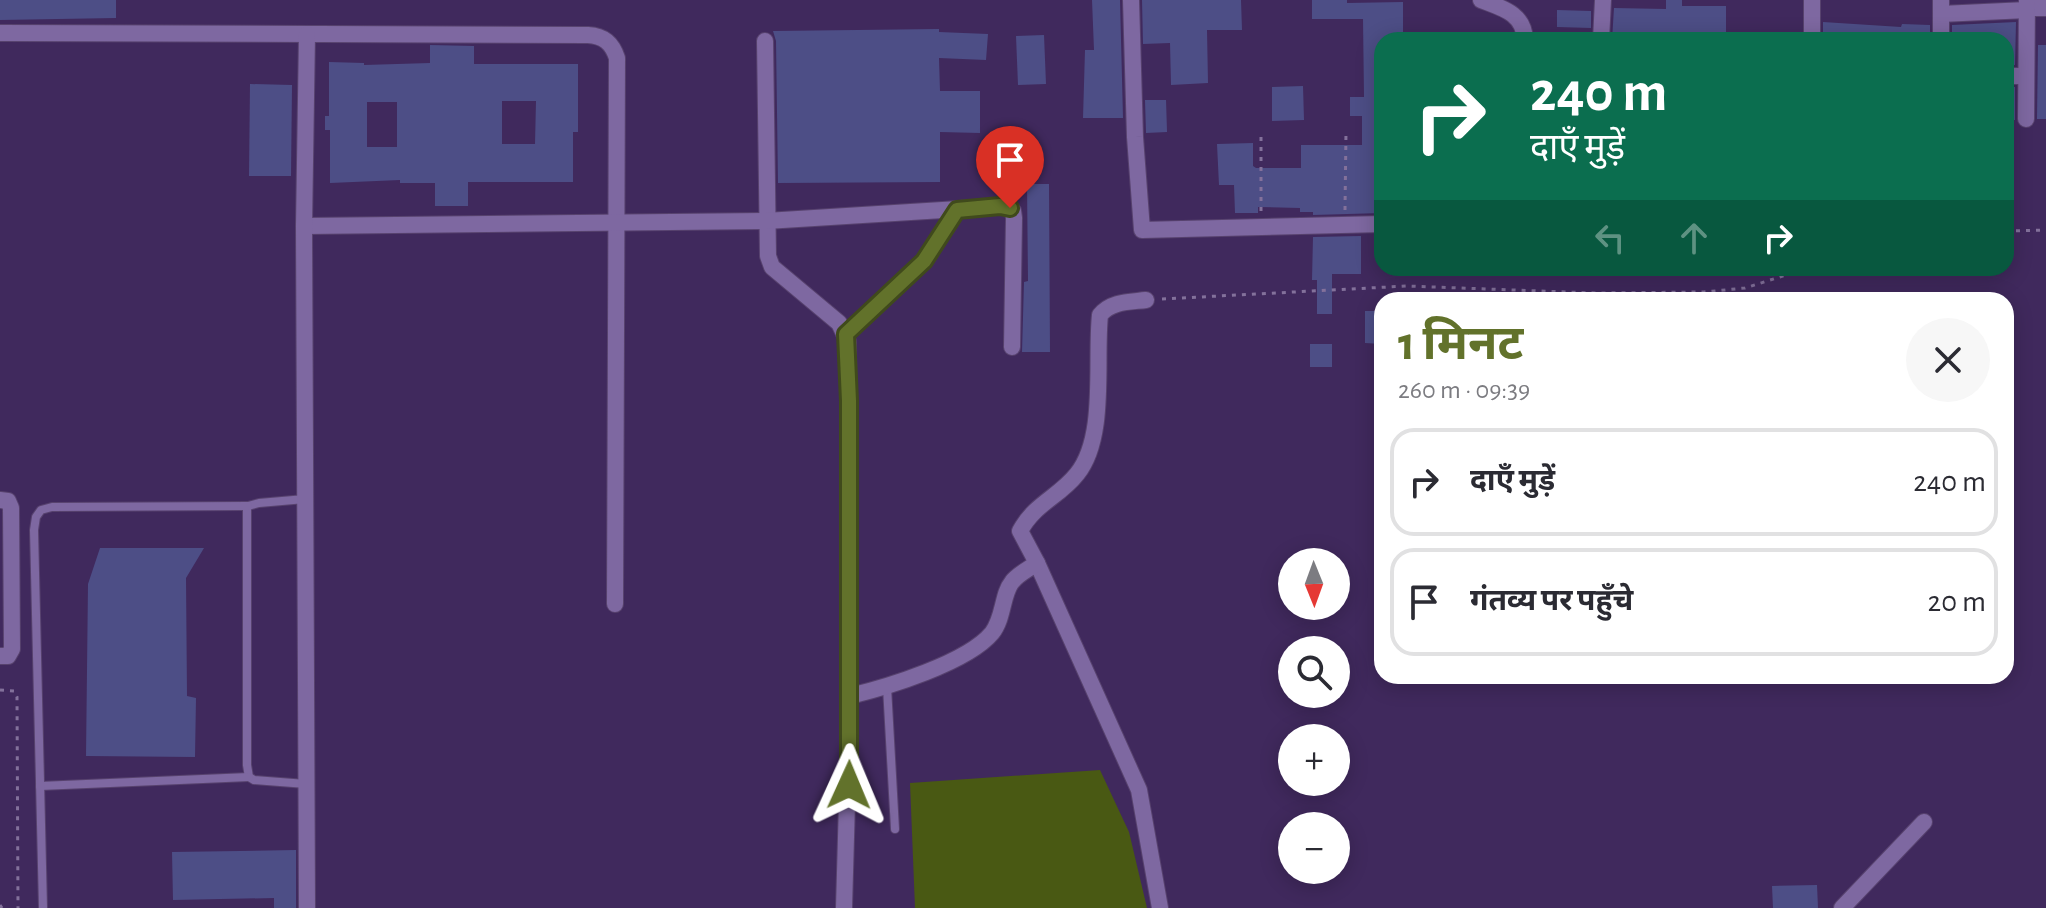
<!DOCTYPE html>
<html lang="hi">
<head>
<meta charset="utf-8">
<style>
	body { margin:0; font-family:"Alegreya Sans","Noto Sans Devanagari",sans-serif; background:#f7f7f7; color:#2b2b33; height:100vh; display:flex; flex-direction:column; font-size:30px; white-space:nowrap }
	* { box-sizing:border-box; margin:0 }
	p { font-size:26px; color:#7c7c81 }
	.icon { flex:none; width:44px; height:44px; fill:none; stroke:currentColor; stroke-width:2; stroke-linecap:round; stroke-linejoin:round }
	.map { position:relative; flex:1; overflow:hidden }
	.panel { position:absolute; left:1374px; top:292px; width:640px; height:392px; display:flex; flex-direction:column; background:#fff; border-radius:24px; box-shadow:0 4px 20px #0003 }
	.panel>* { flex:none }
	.hud { position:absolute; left:1374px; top:32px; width:640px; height:244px; border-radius:24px; box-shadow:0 4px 20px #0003; background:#0b6e4f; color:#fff; overflow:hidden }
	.needle { width:52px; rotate:179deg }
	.controls { position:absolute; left:1278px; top:548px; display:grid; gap:16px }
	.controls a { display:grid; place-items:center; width:72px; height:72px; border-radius:50%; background:#fff; box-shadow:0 4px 20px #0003; font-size:40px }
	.pin { position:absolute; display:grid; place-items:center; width:68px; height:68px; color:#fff; margin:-82px -34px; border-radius:50% 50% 50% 0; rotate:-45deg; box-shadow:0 0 8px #0007 }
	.pin .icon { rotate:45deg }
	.me { position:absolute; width:88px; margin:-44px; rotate:1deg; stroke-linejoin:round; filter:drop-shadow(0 0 6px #0008) }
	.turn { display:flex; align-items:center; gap:28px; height:168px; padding:0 24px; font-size:36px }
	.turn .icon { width:104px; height:104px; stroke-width:2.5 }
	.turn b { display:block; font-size:56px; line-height:68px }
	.lanes { display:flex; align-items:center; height:76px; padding:0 24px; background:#0003; justify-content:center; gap:40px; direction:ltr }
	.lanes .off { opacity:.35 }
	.round { display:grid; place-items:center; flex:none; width:84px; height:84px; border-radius:42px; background:#f7f7f7 }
	.overview { display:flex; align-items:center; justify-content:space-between; height:136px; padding:0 24px }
	h1 { font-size:48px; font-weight:700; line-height:60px; color:#62722b }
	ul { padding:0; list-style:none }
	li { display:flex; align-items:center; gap:24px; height:108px; margin:0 16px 12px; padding:0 8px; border:4px solid #e1e1e2; border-radius:24px }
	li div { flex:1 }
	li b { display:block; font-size:30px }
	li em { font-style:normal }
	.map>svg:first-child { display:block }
	.green { fill:#495913 }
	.building { fill:#4d4e86; fill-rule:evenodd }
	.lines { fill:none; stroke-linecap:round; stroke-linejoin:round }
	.lane-casing { stroke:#57426e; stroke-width:10 }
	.street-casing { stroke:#57426e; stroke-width:18 }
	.path { stroke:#83719b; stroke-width:3; stroke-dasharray:4 6; stroke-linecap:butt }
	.lane { stroke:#7e68a1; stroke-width:8 }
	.street { stroke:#7e68a1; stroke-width:16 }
	.route-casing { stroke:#404a1c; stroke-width:20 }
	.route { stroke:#62722b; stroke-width:14 }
</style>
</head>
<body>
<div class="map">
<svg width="2046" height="908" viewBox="0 0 2046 908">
	<rect width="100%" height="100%" fill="#40295d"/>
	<!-- green -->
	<polygon class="green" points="1100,770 1129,832 1147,908 915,908 910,783"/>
	<!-- building -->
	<g class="building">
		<polygon points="0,0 116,0 116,18 0,20"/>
		<polygon points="1092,0 1120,0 1123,118 1083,118 1085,50 1094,50"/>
		<polygon points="1142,0 1241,0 1242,30 1207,30 1208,83 1171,85 1170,43 1143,44"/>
		<polygon points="1312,0 1347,0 1347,3 1403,2 1403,40 1382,40 1382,213 1313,215 1313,212 1300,212 1300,208 1258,207 1258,213 1235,213 1234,185 1219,185 1217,144 1253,143 1253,166 1256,168 1301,168 1301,145 1362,145 1362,116 1350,116 1350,97 1364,97 1363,19 1312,19"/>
		<polygon points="1666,0 1682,0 1682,6 1726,6 1726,40 1612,40 1614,8 1666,9"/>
		<polygon points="1557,10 1591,11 1591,28 1557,27"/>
		<polygon points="1823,22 1901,27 1902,24 1930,25 1930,40 1823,40"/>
		<polygon points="2016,22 2015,65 2006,65 2006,40 1952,40 1952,25"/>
		<polygon points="939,29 939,32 988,34 986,60 939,58 940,91 980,91 980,133 940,132 940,182 778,183 776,41 773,31"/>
		<polygon points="1044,35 1046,84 1018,85 1016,36"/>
		<path d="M430 45 474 46V64H578V132H573V182H468V206H435V183H400V180L330 183V130H325V116H329V62L364 63V65L430 63ZM502 101H536L535 144H502ZM367 102H397V147H367Z"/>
		<polygon points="2038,45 2046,45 2046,119 2037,119"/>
		<polygon points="250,84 292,85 291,176 249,176"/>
		<polygon points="1303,86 1304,120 1272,121 1272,87"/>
		<rect x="2006" y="87" width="9" height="33"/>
		<polygon points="1145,100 1166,100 1167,132 1146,133"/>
		<polygon points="1027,184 1049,184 1050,352 1022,352 1024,282 1028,281"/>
		<polygon points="1361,236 1361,274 1332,274 1332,314 1317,314 1317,280 1312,280 1313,237"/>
		<polygon points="1365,311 1382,311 1382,344 1365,343"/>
		<rect x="1310" y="344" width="22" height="23"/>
		<polygon points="100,548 204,548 186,578 187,696 196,698 195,757 86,756 88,584"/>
		<polygon points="296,850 296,908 274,908 274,898 173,900 172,852"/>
		<polygon points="1817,885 1818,908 1773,908 1772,886"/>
	</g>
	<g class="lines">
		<!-- lane casing -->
		<g class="lane-casing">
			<g id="lane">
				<polyline points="305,499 259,503 248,506 247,510 247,765 249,777 254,780 306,784"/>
				<polyline points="887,687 895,829"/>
				<polyline points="40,786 249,777"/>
				<polyline points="43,908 34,530 36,517 41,510 52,507 248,506"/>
			</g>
		</g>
		<!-- street casing -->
		<g class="street-casing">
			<g id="street">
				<polyline points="1131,0 1135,137 1142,230 1382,224"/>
				<path d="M1481 0C1502 8 1524 13 1525 40"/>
				<polyline points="1941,0 1941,40"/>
				<polyline points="2026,8 2046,8"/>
				<polyline points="1941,14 2027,10"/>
				<path d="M0 33 588 35C604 36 612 43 617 58L615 604"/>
				<polyline points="1601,40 1603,0"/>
				<polyline points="1812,40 1812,0"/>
				<polyline points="765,41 768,256 772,267 839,323 848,342 850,696 844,908"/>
				<polyline points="2006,76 2025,76"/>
				<polyline points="2026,119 2027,0"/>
				<polyline points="304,226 766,221 1007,206 1013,211 1014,218 1012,347"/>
				<polyline points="846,334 924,261 957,210"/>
				<polyline points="0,500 8,501 11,508 12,649 8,656 0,656"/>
				<polyline points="1037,563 1139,790 1160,908"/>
				<path d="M850 696C887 687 967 663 992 633 1004 618 1002 594 1012 582 1018 574 1029 569 1037 563L1020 531C1035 503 1059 497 1077 474 1107 437 1095 361 1100 315 1111 301 1130 302 1146 300"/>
				<polyline points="307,908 304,226 307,34"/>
				<polyline points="1842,908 1924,822"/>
			</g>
		</g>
		<!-- path -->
		<g class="path">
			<polyline points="1345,210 1346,132"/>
			<polyline points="1261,211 1261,135"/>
			<polyline points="2006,231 2046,230"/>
			<polyline points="1162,299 1407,286 1595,293 1704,292 1745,288 1808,268"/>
			<polyline points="0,690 14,691 17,697 18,908"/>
			<polyline points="0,905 2,908"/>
		</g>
		<!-- lane -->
		<use href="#lane" class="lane"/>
		<!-- street -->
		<use href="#street" class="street"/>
	</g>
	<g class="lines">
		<!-- route casing -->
		<g class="route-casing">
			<polyline id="route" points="849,785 849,401 846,334 924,261 957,210 1000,206 1010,208"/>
		</g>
		<!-- route -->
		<use href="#route" class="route"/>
	</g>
</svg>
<div class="controls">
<a><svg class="needle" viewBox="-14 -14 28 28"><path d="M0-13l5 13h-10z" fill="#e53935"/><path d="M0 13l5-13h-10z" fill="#7c7c81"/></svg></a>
<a><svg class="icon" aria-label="search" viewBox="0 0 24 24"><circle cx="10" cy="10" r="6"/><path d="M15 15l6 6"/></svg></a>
<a>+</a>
<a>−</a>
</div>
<div class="pin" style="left:1010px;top:208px;background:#d93025"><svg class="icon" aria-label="arrive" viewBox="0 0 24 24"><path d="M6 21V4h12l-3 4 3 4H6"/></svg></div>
<svg class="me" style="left:849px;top:785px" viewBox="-20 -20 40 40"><path d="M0-17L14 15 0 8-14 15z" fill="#62722b" stroke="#fff" stroke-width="4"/></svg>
<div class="hud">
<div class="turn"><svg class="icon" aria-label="right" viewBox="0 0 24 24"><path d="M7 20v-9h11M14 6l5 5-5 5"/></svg><div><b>240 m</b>दाएँ मुड़ें</div></div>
<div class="lanes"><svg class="icon off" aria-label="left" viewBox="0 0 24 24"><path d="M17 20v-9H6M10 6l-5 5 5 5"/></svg><svg class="icon off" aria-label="ahead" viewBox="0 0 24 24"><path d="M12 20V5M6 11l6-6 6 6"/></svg><svg class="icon" aria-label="right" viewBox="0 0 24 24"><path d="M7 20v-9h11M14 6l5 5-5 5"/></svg></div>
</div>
<section class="panel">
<div class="overview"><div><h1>1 मिनट</h1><p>260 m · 09:39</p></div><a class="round"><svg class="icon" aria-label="close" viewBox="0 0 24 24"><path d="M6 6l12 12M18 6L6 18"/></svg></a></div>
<ul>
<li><svg class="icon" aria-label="right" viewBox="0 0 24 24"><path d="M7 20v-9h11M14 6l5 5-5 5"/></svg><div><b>दाएँ मुड़ें</b></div><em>240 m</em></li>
<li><svg class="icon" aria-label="arrive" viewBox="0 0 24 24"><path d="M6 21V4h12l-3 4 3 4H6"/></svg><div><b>गंतव्य पर पहुँचे</b></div><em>20 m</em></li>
</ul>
</section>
</div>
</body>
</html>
